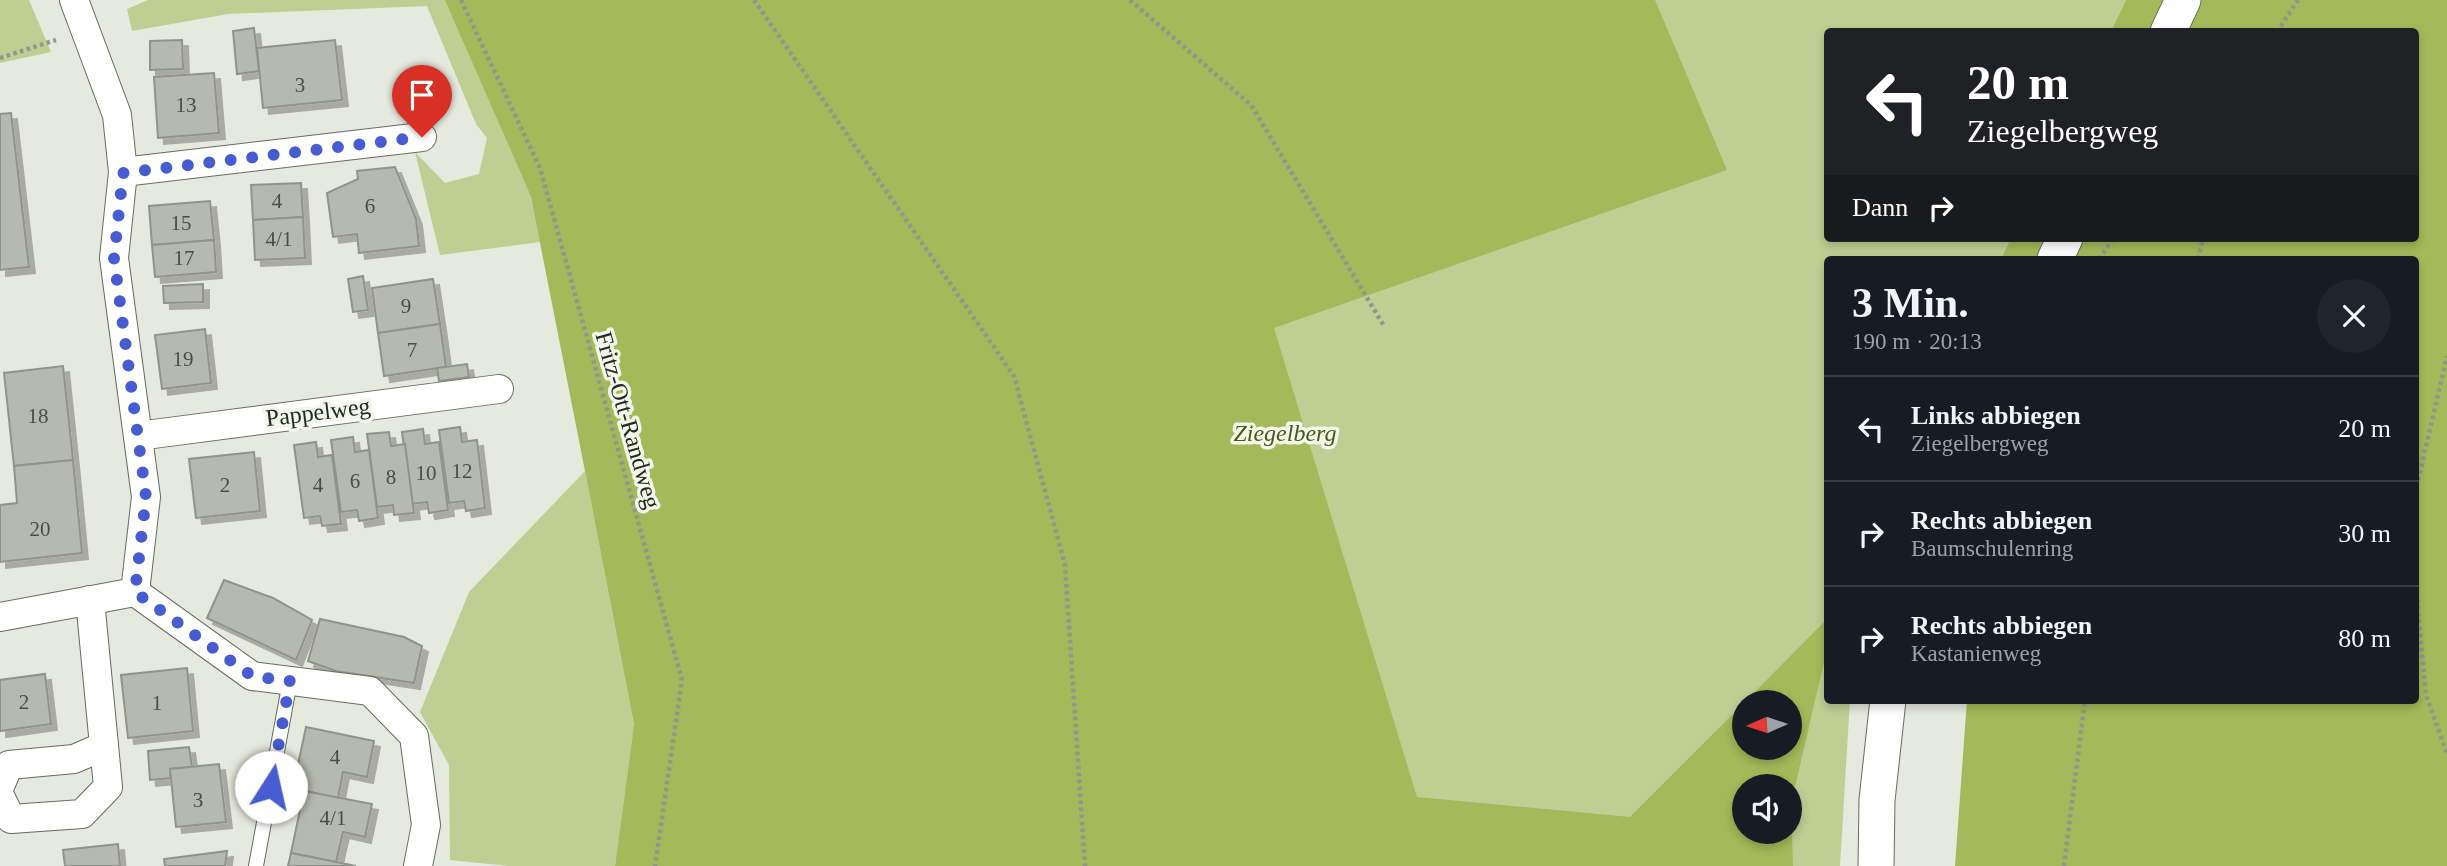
<!DOCTYPE html>
<html lang="de">
<head>
<meta charset="utf-8">
<style>
	body { margin:0; font-family:Georgia,serif; background:#20242c; color:#f1f3f6; height:100vh; display:flex; flex-direction:column; font-size:26px; white-space:nowrap }
	* { box-sizing:border-box; margin:0 }
	p { font-size:23px; color:#9ea1a6 }
	.icon { flex:none; width:38px; height:38px; fill:none; stroke:currentColor; stroke-width:2; stroke-linecap:round; stroke-linejoin:round }
	.map { position:relative; flex:1; overflow:hidden }
	.panel { position:absolute; left:1824px; top:256px; width:595px; height:448px; display:flex; flex-direction:column; background:#171b24; border-radius:7px; box-shadow:0 4px 10px #0003 }
	.panel>* { flex:none }
	.hud { position:absolute; left:1824px; top:28px; width:595px; height:214px; border-radius:7px; box-shadow:0 4px 10px #0003; background:#202124; color:#fff; overflow:hidden }
	.needle { width:46px; rotate:267deg }
	.fabs { position:absolute; left:1732px; top:690px; display:grid; gap:14px }
	.fabs a { display:grid; place-items:center; width:70px; height:70px; border-radius:50%; background:#171b24; box-shadow:0 4px 10px #0003; font-size:35px }
	.pin { position:absolute; display:grid; place-items:center; width:60px; height:60px; color:#fff; margin:-72px -30px; border-radius:50% 50% 50% 0; rotate:-45deg; box-shadow:0 0 7px #0007 }
	.pin .icon { rotate:45deg }
	.me { position:absolute; width:77px; margin:-38px; rotate:10deg; stroke-linejoin:round; filter:drop-shadow(0 0 5px #0008) }
	.turn { display:flex; align-items:center; gap:24px; height:147px; padding:0 28px; font-size:32px }
	.turn .icon { width:91px; height:91px; stroke-width:2.5 }
	.turn b { display:block; font-size:49px; line-height:60px }
	.then { display:flex; align-items:center; height:66px; padding:0 28px; background:#0003; gap:14px; font-size:26px }
	.round { display:grid; place-items:center; flex:none; width:74px; height:74px; border-radius:37px; background:#20242c }
	.head { display:flex; align-items:center; justify-content:space-between; height:119px; padding:0 28px }
	h1 { font-size:42px; font-weight:700; line-height:52px }
	ul { padding:0; list-style:none }
	li { display:flex; align-items:center; gap:21px; height:105px; padding:0 28px; border-top:2px solid #363941 }
	li div { flex:1 }
	li b { display:block; font-size:26px }
	li em { font-style:normal }
	.map>svg:first-child { display:block }
	.green { fill:#becf93; fill-rule:evenodd }
	.forest { fill:#a2ba59; fill-rule:evenodd }
	.building { fill:#b6baae; stroke:#909488; stroke-width:2; filter:url(#shadow) }
	.lines { fill:none; stroke-linecap:round; stroke-linejoin:round }
	.service-casing { stroke:#686b61; stroke-width:16 }
	.minor-casing { stroke:#686b61; stroke-width:30 }
	.tertiary-casing { stroke:#686b61; stroke-width:37 }
	.path { stroke:#93968d; stroke-width:4.5; stroke-dasharray:3.5 3.5; stroke-linecap:butt }
	.service { stroke:#fff; stroke-width:14 }
	.minor { stroke:#fff; stroke-width:28 }
	.tertiary { stroke:#fff; stroke-width:35 }
	.route { stroke:#465cd0; stroke-width:12; stroke-dasharray:0 21.6 }
	.labels { text-anchor:middle; stroke-width:7; stroke-linejoin:round; paint-order:stroke }
	.number-label { font-size:21px; fill:#4a4c46 }
	.street-label { font-size:24px; fill:#262823; stroke:#f3f7ea }
	.park-label { font-size:24px; font-style:italic; fill:#4a5913; stroke:#f3f7ea }
</style>
</head>
<body>
<div class="map">
<svg width="2447" height="866" viewBox="0 0 2447 866">
	<defs>
		<filter id="shadow"><feDropShadow dx="6" dy="6" stdDeviation="0" flood-color="#0004"/></filter>
	</defs>
	<rect width="100%" height="100%" fill="#e6e9dd"/>
	<!-- green -->
	<g class="green">
		<polygon points="0,0 29,0 51,52 0,63"/>
		<path d="M148 0H2126L2111 31 1827 32V238H2011L2001 259H1827V700H1850L1840 866H658L566 262 464 43 531 197 540 242 440 255 415 152 445 183 479 174 487 138 476 124 427 6 228 14 132 31 127 9ZM1745 702H1790V747H1745ZM1745 786H1790V831H1745Z"/>
		<polygon points="585,471 634,726 615,866 509,866 450,860 449,765 420,712 469,592"/>
	</g>
	<!-- forest -->
	<g class="forest">
		<path d="M445 0H1655L1727 170 1274 328 1417 797 1630 817 1745 702V747H1790V702H1745L1827 619V649L1791 804 1793 866H615L634 725 585 471 531 197ZM1745 786H1790V831H1745Z"/>
		<polygon points="2126,0 2447,0 2447,866 1955,866 1967,700 2415,700 2415,259 2001,259 2011,238 2415,238 2415,32 2111,31"/>
	</g>
	<!-- building -->
	<g class="building">
		<polygon points="254,28 259,71 237,74 233,31"/>
		<polygon points="182,40 183,69 150,70 150,41"/>
		<polygon points="335,40 342,100 263,108 257,48"/>
		<polygon points="214,73 219,133 158,138 154,77"/>
		<polygon points="11,113 29,267 0,270 0,114"/>
		<polygon points="395,167 416,219 419,246 359,253 357,234 333,237 327,193 358,179 357,171"/>
		<polygon points="301,183 303,217 253,220 251,185"/>
		<polygon points="210,201 214,240 152,245 149,206"/>
		<polygon points="303,217 305,258 255,260 253,220"/>
		<polygon points="214,240 216,272 155,277 152,245"/>
		<polygon points="363,276 368,310 353,312 348,279"/>
		<polygon points="433,279 440,324 378,333 372,288"/>
		<polygon points="203,284 203,302 164,303 163,286"/>
		<polygon points="440,324 446,367 384,376 378,333"/>
		<polygon points="205,329 211,383 162,389 155,335"/>
		<polygon points="467,364 469,377 439,381 437,368"/>
		<polygon points="63,366 73,460 14,466 4,373"/>
		<polygon points="460,427 462,442 477,440 485,508 466,511 464,501 449,503 439,430"/>
		<polygon points="423,429 425,444 439,442 448,510 429,513 427,502 411,504 402,432"/>
		<polygon points="389,432 391,446 405,444 414,513 394,515 393,505 377,507 367,434"/>
		<polygon points="353,437 355,452 369,450 378,518 359,521 357,510 341,512 331,440"/>
		<polygon points="316,442 318,457 332,455 341,524 322,526 320,516 304,518 294,445"/>
		<polygon points="254,452 260,511 196,518 189,459"/>
		<polygon points="73,460 82,553 0,562 0,505 17,503 14,466"/>
		<polygon points="224,580 273,598 312,620 296,660 207,618"/>
		<polygon points="320,619 404,637 422,646 414,683 336,671 308,661"/>
		<polygon points="187,668 193,731 128,738 121,675"/>
		<polygon points="45,674 51,724 0,731 0,680"/>
		<polygon points="306,727 374,741 367,777 343,772 338,798 293,788"/>
		<polygon points="189,747 192,767 170,769 171,778 150,780 148,751"/>
		<polygon points="219,764 226,822 176,827 170,769"/>
		<polygon points="304,791 372,804 365,837 343,832 336,862 291,853"/>
		<polygon points="118,844 120,866 65,866 63,850"/>
		<polygon points="227,851 225,866 165,866 164,859"/>
		<polygon points="291,853 356,866 288,866"/>
	</g>
	<g class="lines">
		<!-- service casing -->
		<g class="service-casing">
			<polyline id="service" points="256,866 290,681"/>
		</g>
		<!-- minor casing -->
		<g class="minor-casing">
			<g id="minor">
				<polyline points="123,172 422,137"/>
				<polyline points="138,436 499,389"/>
				<polyline points="135,592 252,676 370,691 414,736 426,825 418,866"/>
				<polyline points="0,617 135,592 146,497 114,258 123,172 117,115 74,0"/>
				<polyline points="0,786 9,765 74,759 104,746"/>
				<polyline points="0,796 11,819 82,814 108,787 90,600"/>
			</g>
		</g>
		<!-- tertiary casing -->
		<g class="tertiary-casing">
			<g id="tertiary">
				<polyline points="2168,32 2183,0"/>
				<polyline points="2055,259 2065,238"/>
				<polyline points="1876,866 1877,800 1888,700"/>
			</g>
		</g>
		<!-- path -->
		<g class="path">
			<polyline points="461,0 540,168 682,680 655,866"/>
			<polyline points="754,0 1014,376 1065,565 1085,866"/>
			<polyline points="1130,0 1251,105 1384,326"/>
			<polyline points="2277,32 2298,0"/>
			<polyline points="0,58 56,40"/>
			<polyline points="2099,259 2114,238"/>
			<polyline points="2198,259 2203,238"/>
			<polyline points="2415,494 2447,356"/>
			<polyline points="2415,578 2426,695 2447,754"/>
			<polyline points="2064,866 2085,700"/>
		</g>
		<!-- service -->
		<use href="#service" class="service"/>
		<!-- minor -->
		<use href="#minor" class="minor"/>
		<!-- tertiary -->
		<use href="#tertiary" class="tertiary"/>
	</g>
	<g class="lines">
		<!-- route -->
		<polyline class="route" points="271,787 290,681 252,676 135,592 146,497 114,258 123,173 422,137"/>
	</g>
	<g class="labels">
		<!-- number labels -->
		<g class="number-label">
			<text x="300" y="92">3</text>
			<text x="186" y="112">13</text>
			<text x="277" y="208">4</text>
			<text x="370" y="213">6</text>
			<text x="181" y="230">15</text>
			<text x="279" y="246">4/1</text>
			<text x="184" y="265">17</text>
			<text x="406" y="313">9</text>
			<text x="412" y="357">7</text>
			<text x="183" y="366">19</text>
			<text x="38" y="423">18</text>
			<text x="462" y="478">12</text>
			<text x="426" y="480">10</text>
			<text x="391" y="484">8</text>
			<text x="355" y="488">6</text>
			<text x="225" y="492">2</text>
			<text x="318" y="492">4</text>
			<text x="40" y="536">20</text>
			<text x="24" y="709">2</text>
			<text x="157" y="710">1</text>
			<text x="335" y="764">4</text>
			<text x="198" y="807">3</text>
			<text x="333" y="825">4/1</text>
		</g>
		<!-- street labels -->
		<g class="street-label">
			<text transform="translate(318 412) rotate(-7)" y="8">Pappelweg</text>
			<text transform="translate(628 420) rotate(74)" y="8">Fritz-Ott-Randweg</text>
		</g>
		<!-- park labels -->
		<g class="park-label">
			<text x="1285" y="441">Ziegelberg</text>
		</g>
	</g>
</svg>
<div class="fabs">
<a><svg class="needle" viewBox="-14 -14 28 28"><path d="M0-13l5 13h-10z" fill="#e53935"/><path d="M0 13l5-13h-10z" fill="#9ea1a6"/></svg></a>
<a><svg class="icon" aria-label="sound" viewBox="0 0 24 24"><path d="M4 9h4l5-4v14l-5-4H4zM17 9q2 3 0 6"/></svg></a>
</div>
<div class="pin" style="left:422px;top:137px;background:#d93025"><svg class="icon" aria-label="arrive" viewBox="0 0 24 24"><path d="M6 21V4h12l-3 4 3 4H6"/></svg></div>
<svg class="me" style="left:271px;top:787px" viewBox="-20 -20 40 40"><circle r="19" fill="#fff"/><path d="M0-13L10 11 0 6-10 11z" fill="#465cd0"/></svg>
<div class="hud">
<div class="turn"><svg class="icon" aria-label="left" viewBox="0 0 24 24"><path d="M17 20v-9H6M10 6l-5 5 5 5"/></svg><div><b>20 m</b>Ziegelbergweg</div></div>
<div class="then">Dann<svg class="icon" aria-label="right" viewBox="0 0 24 24"><path d="M7 20v-9h11M14 6l5 5-5 5"/></svg></div>
</div>
<section class="panel">
<div class="head"><div><h1>3 Min.</h1><p>190 m · 20:13</p></div><a class="round"><svg class="icon" aria-label="close" viewBox="0 0 24 24"><path d="M6 6l12 12M18 6L6 18"/></svg></a></div>
<ul>
<li><svg class="icon" aria-label="left" viewBox="0 0 24 24"><path d="M17 20v-9H6M10 6l-5 5 5 5"/></svg><div><b>Links abbiegen</b><p>Ziegelbergweg</p></div><em>20 m</em></li>
<li><svg class="icon" aria-label="right" viewBox="0 0 24 24"><path d="M7 20v-9h11M14 6l5 5-5 5"/></svg><div><b>Rechts abbiegen</b><p>Baumschulenring</p></div><em>30 m</em></li>
<li><svg class="icon" aria-label="right" viewBox="0 0 24 24"><path d="M7 20v-9h11M14 6l5 5-5 5"/></svg><div><b>Rechts abbiegen</b><p>Kastanienweg</p></div><em>80 m</em></li>
</ul>
</section>
</div>
</body>
</html>
